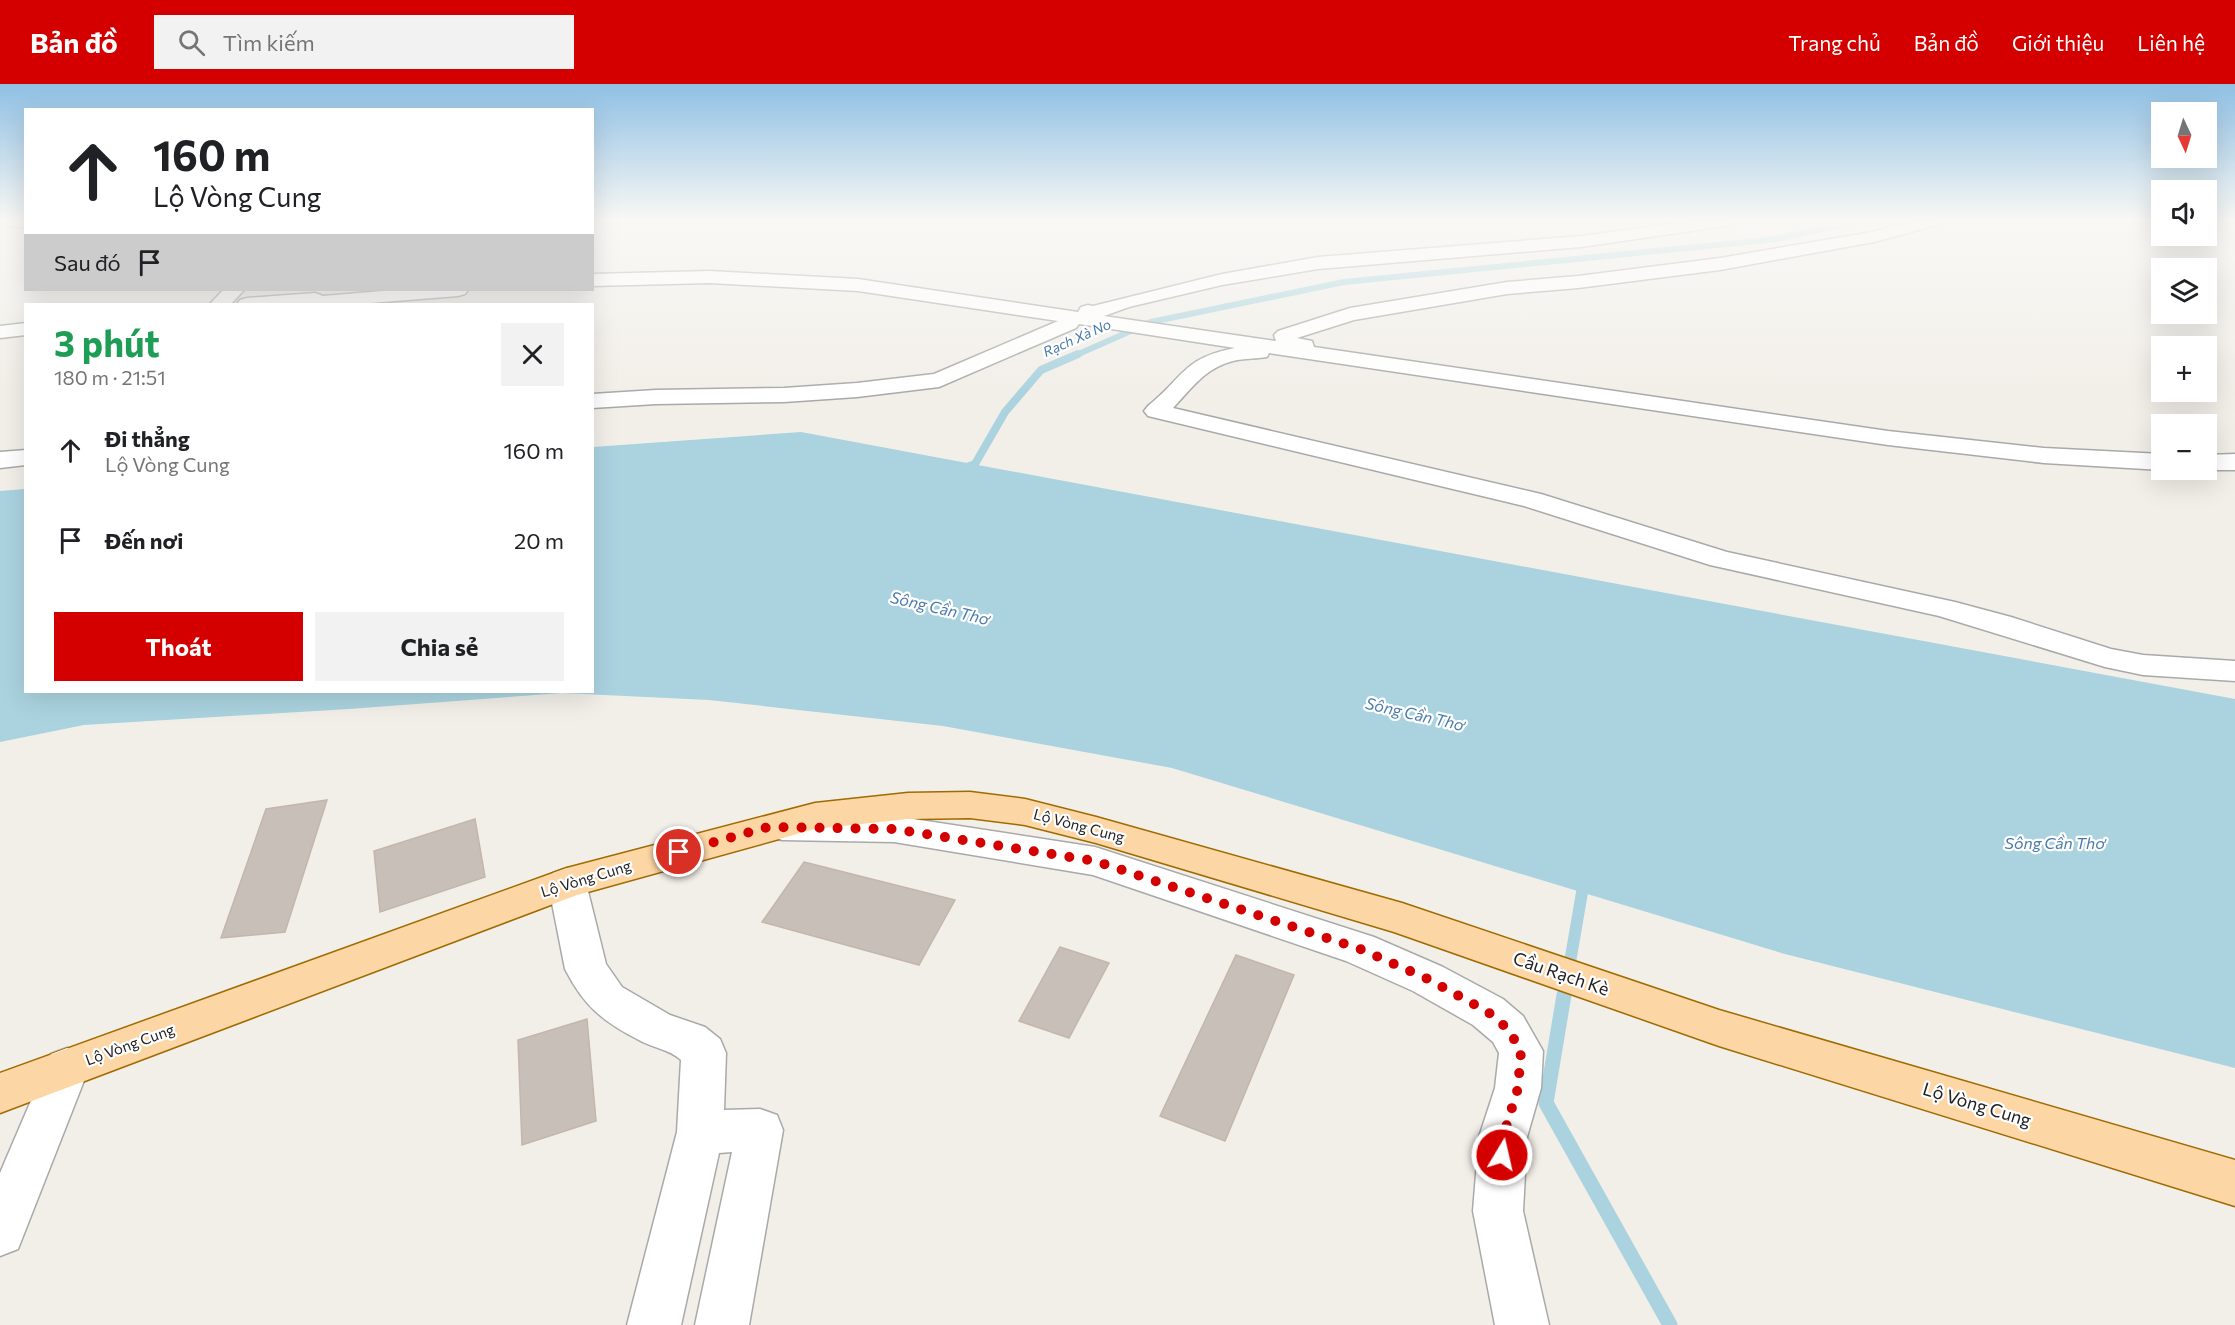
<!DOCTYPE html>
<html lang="vi">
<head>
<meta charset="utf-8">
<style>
	body { margin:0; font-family:Commissioner,sans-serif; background:#f2f2f2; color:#202124; height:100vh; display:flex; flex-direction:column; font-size:22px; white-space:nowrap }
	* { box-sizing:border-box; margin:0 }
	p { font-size:20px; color:#757577 }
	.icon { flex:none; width:33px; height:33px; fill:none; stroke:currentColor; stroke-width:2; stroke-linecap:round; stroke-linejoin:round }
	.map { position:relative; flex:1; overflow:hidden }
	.panel { position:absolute; left:24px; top:219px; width:570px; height:390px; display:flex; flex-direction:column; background:#fff; border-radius:0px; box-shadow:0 6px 24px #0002 }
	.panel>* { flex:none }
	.banner { position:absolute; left:24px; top:24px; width:570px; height:183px; border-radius:0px; box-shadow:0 6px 24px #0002; background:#fff; color:#202124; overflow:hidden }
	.needle { width:39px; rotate:176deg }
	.fabs { position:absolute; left:2151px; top:18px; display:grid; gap:12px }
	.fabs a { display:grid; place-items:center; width:66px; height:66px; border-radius:0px; background:#fff; box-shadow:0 6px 24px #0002; font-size:30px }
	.pin { position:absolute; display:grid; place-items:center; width:51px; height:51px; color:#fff; margin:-26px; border:3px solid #fff; border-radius:50%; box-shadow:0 2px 6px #0007 }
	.me { position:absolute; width:66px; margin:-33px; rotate:9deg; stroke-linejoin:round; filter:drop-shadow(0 0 4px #0008) }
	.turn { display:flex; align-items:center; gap:21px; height:126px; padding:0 30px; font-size:27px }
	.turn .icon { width:78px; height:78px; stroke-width:2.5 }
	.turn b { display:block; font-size:42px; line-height:51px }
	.then { display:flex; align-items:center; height:57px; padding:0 30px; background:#0003; gap:12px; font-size:22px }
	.round { display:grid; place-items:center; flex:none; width:63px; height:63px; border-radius:0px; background:#f2f2f2 }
	.head { display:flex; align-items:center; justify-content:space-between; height:102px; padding:0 30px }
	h1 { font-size:36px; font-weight:700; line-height:45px; color:#1e9e55 }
	.cta { display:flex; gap:12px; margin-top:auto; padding:12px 30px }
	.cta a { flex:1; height:69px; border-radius:0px; background:#d40000; color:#fff; font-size:24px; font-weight:700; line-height:69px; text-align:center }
	.cta a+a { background:#f2f2f2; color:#202124 }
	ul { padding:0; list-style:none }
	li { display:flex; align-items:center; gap:18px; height:90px; padding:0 30px }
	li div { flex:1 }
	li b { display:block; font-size:22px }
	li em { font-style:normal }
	header { display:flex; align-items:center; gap:36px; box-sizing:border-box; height:84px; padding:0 30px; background:#d40000; color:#fff }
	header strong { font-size:28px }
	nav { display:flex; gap:33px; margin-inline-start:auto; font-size:21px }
	.search { width:420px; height:54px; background:#f2f2f2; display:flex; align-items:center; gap:15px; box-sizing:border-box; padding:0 21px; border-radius:0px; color:#757577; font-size:22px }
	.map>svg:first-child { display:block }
	.water { fill:#aad3df }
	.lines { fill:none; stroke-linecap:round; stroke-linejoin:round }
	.stream-far3 { stroke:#aad3df; stroke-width:6 }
	.stream-far2 { stroke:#aad3df; stroke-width:8 }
	.stream-far1 { stroke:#aad3df; stroke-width:12 }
	.stream { stroke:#aad3df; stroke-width:15 }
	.building { fill:#c7bfb8; stroke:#c4b6ab; stroke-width:1.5 }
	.minor-casing { stroke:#a9a9a9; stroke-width:3 }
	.major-casing { stroke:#a06b00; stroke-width:3 }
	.minor { fill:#fff; fill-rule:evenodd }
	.major { fill:#fcd6a4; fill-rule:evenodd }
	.route { stroke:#d40000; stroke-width:10; stroke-dasharray:0 18 }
	.labels { text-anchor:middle; stroke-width:4.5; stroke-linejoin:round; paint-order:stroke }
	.far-water-label { font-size:14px; font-style:italic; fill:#4a7aab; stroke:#fff }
	.street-label { font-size:15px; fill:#222; stroke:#fff }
	.water-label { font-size:16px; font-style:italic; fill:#4a7aab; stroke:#fff }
	.near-street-label { font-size:18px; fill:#222; stroke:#fff }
</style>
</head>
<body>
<header>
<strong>Bản đồ</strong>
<div class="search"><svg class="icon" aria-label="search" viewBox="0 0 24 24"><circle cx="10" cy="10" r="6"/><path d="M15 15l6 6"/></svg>Tìm kiếm</div>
<nav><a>Trang chủ</a><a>Bản đồ</a><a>Giới thiệu</a><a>Liên hệ</a></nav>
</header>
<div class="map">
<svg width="2235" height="1241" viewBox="0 0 2235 1241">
	<rect width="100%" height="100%" fill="#f2efe9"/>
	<!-- water -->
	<polygon class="water" points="801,348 2235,615 2235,984 1785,870 1172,684 943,642 709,616 562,609 349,625 84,641 0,658 0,407 25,405 26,608 592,608 593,363"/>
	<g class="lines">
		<!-- stream-far3 -->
		<polyline class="stream-far3" points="1074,272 1151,238 1344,198 1777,155 1858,137"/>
		<!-- stream-far2 -->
		<polyline class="stream-far2" points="961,385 975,380 1005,328 1041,286 1078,270"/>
		<!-- stream-far1 -->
		<polyline class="stream-far1" points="1564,913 1584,797"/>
		<!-- stream -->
		<polyline class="stream" points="1564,911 1546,1019 1670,1241"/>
	</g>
	<!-- building -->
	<g class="building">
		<polygon points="327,716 285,848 221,854 266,725"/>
		<polygon points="475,735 485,793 380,828 374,767"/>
		<polygon points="804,778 955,816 919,881 762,838"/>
		<polygon points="1060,863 1109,879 1069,954 1019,937"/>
		<polygon points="1236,871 1294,891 1225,1057 1160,1032"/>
		<polygon points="587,935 596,1037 522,1061 518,956"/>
	</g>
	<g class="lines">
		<!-- minor casing -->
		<g class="minor-casing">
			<g id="minor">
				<polygon points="0,137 26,137 26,144 3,141"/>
				<path d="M1694 137H1735L1732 141 1726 142 1581 163 1318 185 1222 201 1129 223 1104 232 1276 257 1274 251 1278 247 1350 224 1507 198 1578 192 1720 174 1872 148 1913 137H1939L1937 141 1874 158 1720 186 1578 204 1507 210 1354 236 1297 254 1312 257 1314 263 1888 347 2044 364 2162 370V386L2044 379 1888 361 1269 269 1267 273C1256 275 1244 274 1233 277 1205 284 1192 304 1173 324L1541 410 1727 468 1955 518 2011 533 2111 565 2143 571 2235 577V597L2143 591 2105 583 1939 532 1710 481 1524 422 1148 332 1144 327 1148 322C1184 293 1183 274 1235 264L1079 240 1076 244 939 303 857 313 784 318 656 320 592 324V310L656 306 784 304 857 299 934 290 1058 237 858 207 710 199 592 202V190L710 187 858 195 1078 228 1081 223 1088 221 1093 222 1222 190 1318 173 1581 152Z"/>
				<polygon points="223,206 244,206 231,220 210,220"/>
				<polygon points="394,206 468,206 465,210 458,212 358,220 237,220 240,216 247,214 315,209 323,212"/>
				<polygon points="26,239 26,251 0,254 0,242"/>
				<polygon points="26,366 26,381 0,384 0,368"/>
				<polygon points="2235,370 2235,386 2202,386 2206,386 2206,371"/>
				<polygon points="782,730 894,732 1095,763 1374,853 1443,883 1503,915 1523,932 1543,967 1541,1004 1527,1053 1523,1127 1549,1241 1495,1241 1473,1127 1479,1053 1495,1004 1499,969 1493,958 1473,941 1413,907 1346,877 1093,791 894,758 782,756 769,752 764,743 769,734"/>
				<path d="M567 784 581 789 586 799 606 880 622 903 670 931 705 943 720 955 726 969 724 1026 760 1025 777 1031 783 1046 749 1241H695L732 1068 719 1069 681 1241H627L677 1048 681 976C669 965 653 964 639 956 602 937 584 922 565 885L548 799 553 789Z"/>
				<polygon points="67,964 83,970 89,984 18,1165 0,1172 0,1089 51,970"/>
			</g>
		</g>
		<!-- major casing -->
		<g class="major-casing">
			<polygon id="major" points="970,708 1025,715 1096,733 1402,819 1719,926 2235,1076 2235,1122 1719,962 1394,848 1096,759 1025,741 970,734 908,735 815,745 577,811 0,1029 0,989 567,784 815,719 908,709"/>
		</g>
		<!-- minor -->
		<use href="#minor" class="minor"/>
		<!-- major -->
		<use href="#major" class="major"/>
	</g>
	<!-- sky -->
	<linearGradient id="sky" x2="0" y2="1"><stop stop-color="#8fc0e4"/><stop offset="0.44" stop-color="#f9f8f5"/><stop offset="1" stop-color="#f9f8f5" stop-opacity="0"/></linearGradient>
	<rect width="2235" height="310" fill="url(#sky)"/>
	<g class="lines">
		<!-- route -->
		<polyline class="route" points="679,768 768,743 894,745 1095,777 1360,865 1428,895 1488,928 1508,945 1521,967 1518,1004 1503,1053 1502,1071"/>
	</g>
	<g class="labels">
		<!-- far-water labels -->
		<g class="far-water-label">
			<text transform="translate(1077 254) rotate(-24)" y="5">Rạch Xà No</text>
		</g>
		<!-- street labels -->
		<g class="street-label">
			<text transform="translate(1079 742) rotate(15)" y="5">Lộ Vòng Cung</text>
			<text transform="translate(586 795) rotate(-17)" y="5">Lộ Vòng Cung</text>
			<text transform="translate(130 961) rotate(-20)" y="5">Lộ Vòng Cung</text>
		</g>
		<!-- water labels -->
		<g class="water-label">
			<text transform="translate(940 524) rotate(13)" y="6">Sông Cần Thơ</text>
			<text transform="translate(1415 630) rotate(13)" y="6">Sông Cần Thơ</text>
			<text x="2055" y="765">Sông Cần Thơ</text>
		</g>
		<!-- near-street labels -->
		<g class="near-street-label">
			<text transform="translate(1561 890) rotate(19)" y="6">Cầu Rạch Kè</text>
			<text transform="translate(1977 1021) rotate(17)" y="6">Lộ Vòng Cung</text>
		</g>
	</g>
</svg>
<div class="fabs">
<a><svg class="needle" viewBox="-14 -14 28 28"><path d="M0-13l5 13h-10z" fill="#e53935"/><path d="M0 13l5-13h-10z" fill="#757577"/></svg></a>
<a><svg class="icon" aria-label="sound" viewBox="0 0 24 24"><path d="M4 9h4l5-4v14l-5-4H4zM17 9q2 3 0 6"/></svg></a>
<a><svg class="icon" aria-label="layers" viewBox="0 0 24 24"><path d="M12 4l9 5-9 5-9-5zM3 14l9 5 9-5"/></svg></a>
<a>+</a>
<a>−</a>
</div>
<div class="pin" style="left:679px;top:768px;background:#d93025"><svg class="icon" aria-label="arrive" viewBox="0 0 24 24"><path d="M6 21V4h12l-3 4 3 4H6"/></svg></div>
<svg class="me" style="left:1502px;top:1071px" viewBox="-20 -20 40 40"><circle r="17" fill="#d40000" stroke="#fff" stroke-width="3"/><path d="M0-11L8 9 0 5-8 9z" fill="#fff"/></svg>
<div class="banner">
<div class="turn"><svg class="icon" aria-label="ahead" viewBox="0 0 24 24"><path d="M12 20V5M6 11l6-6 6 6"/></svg><div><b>160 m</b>Lộ Vòng Cung</div></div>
<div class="then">Sau đó<svg class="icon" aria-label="arrive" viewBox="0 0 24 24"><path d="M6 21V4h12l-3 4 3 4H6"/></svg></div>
</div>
<section class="panel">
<div class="head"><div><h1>3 phút</h1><p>180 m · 21:51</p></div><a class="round"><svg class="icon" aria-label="close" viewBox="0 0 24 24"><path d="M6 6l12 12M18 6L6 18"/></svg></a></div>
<ul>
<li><svg class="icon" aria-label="ahead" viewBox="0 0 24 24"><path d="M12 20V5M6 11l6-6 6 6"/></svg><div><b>Đi thẳng</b><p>Lộ Vòng Cung</p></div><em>160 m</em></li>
<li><svg class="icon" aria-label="arrive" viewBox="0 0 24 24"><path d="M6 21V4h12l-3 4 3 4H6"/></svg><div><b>Đến nơi</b></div><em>20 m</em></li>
</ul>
<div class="cta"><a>Thoát</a><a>Chia sẻ</a></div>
</section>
</div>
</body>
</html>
